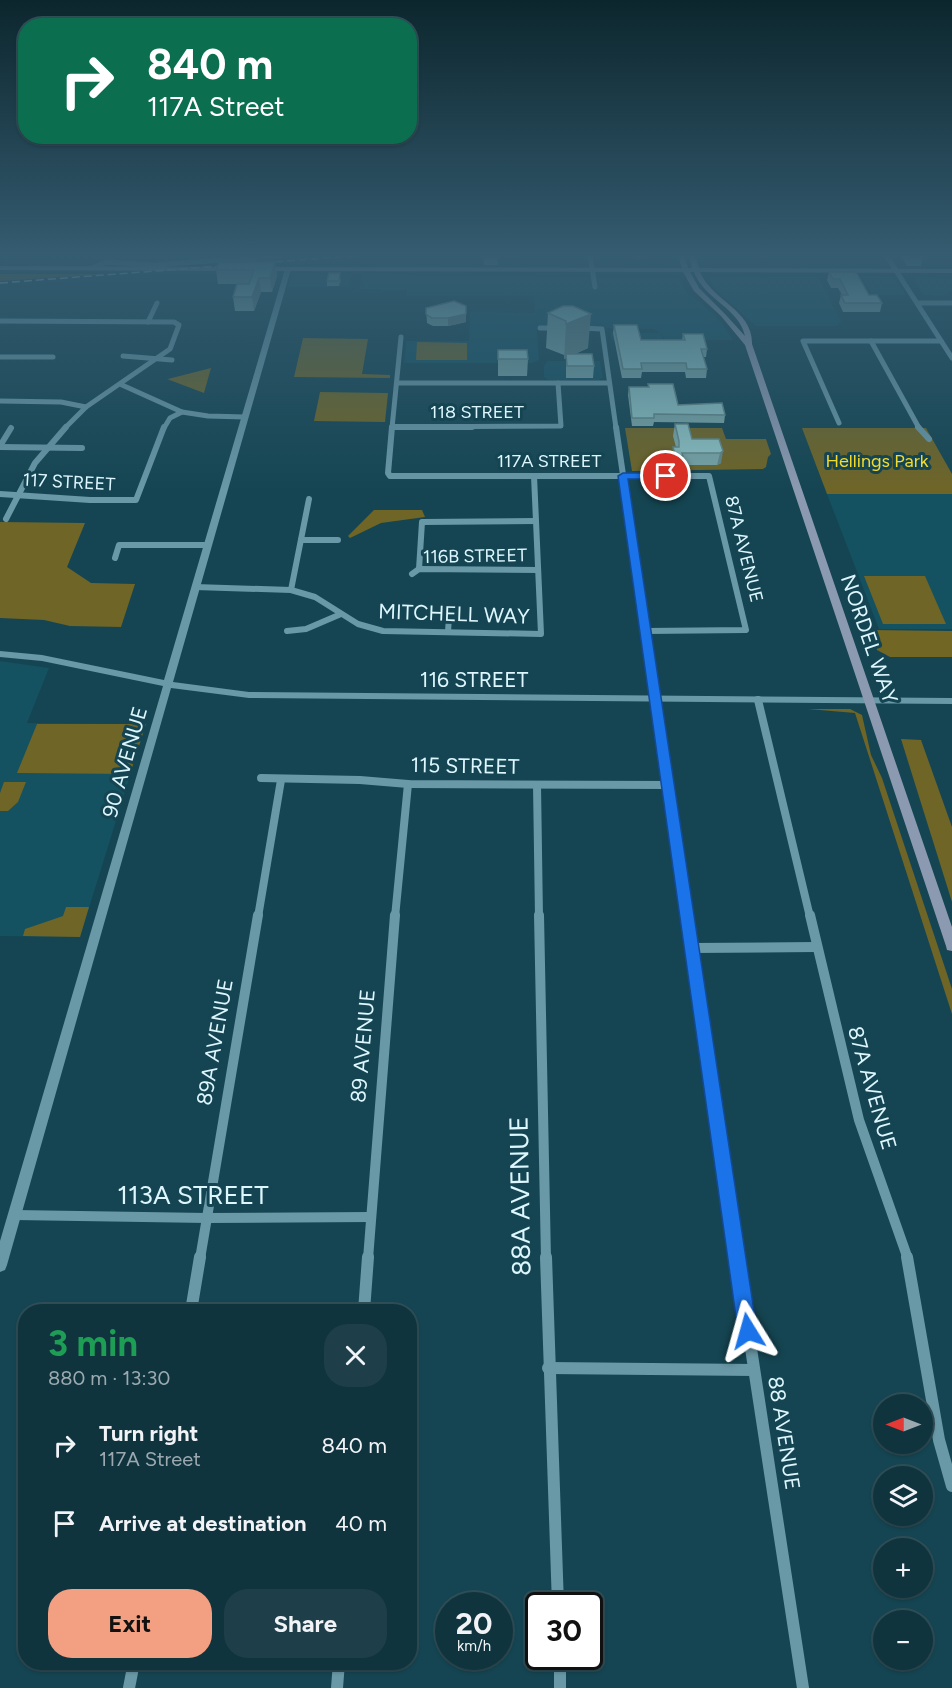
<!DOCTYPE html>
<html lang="en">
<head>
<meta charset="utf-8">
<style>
	body { margin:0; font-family:Figtree,sans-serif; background:#1e3f49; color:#f1f3f6; height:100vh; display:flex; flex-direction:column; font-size:22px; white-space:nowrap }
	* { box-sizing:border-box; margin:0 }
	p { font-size:20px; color:#9caab0 }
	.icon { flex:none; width:33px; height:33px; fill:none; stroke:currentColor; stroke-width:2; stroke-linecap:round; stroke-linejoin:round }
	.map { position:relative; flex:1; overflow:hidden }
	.side { position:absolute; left:18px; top:1304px; width:399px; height:366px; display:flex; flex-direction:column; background:#10343e; border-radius:24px; box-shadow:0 2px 4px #0004,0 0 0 2px #304f58 }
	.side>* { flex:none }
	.hud { position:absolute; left:18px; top:18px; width:399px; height:126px; border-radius:24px; box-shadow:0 2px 4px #0004,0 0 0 2px #304f58; background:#0b6e4f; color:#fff; overflow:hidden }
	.needle { width:39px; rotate:270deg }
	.fabs { position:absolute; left:873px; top:1394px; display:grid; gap:12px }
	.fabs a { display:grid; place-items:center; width:60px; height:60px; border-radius:50%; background:#10343e; box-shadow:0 2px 4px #0004,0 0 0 2px #304f58; font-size:30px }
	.speed { position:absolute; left:435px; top:1592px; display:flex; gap:12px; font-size:30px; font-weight:700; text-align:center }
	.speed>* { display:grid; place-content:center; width:78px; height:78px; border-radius:50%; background:#10343e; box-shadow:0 2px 4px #0004,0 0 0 2px #304f58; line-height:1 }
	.speed small { font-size:15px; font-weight:400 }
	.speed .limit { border:3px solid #111; border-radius:9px; background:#fff; color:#111 }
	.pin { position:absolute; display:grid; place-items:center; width:51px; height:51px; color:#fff; margin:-26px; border:3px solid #fff; border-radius:50%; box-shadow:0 2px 6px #0007 }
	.me { position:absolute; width:66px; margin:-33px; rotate:352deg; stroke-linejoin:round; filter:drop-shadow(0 0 4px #0008) }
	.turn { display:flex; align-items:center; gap:21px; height:126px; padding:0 30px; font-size:27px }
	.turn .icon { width:78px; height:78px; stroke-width:2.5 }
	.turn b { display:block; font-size:42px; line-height:51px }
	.round { display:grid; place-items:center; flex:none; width:63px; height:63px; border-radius:24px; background:#1e3f49 }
	.head { display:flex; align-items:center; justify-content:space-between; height:102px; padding:0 30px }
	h1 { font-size:36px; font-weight:700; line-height:45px; color:#1e9e55 }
	.action { display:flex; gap:12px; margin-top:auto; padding:12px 30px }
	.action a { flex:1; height:69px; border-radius:24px; background:#f39f82; color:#111; font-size:24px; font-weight:700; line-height:69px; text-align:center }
	.action a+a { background:#1e3f49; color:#f1f3f6 }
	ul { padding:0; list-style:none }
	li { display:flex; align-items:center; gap:18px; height:78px; padding:0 30px }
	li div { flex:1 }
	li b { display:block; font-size:22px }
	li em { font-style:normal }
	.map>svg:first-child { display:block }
	.built { fill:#145161 }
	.green { fill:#6f6527 }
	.forest { fill:#716623 }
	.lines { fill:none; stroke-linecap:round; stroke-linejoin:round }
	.minor-far4 { stroke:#6998a7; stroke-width:5 }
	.minor-far3 { stroke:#6998a7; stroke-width:6 }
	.minor-far2 { stroke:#6998a7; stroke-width:8 }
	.minor-far1 { stroke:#6998a7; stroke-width:10 }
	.minor { stroke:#6998a7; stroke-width:12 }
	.tertiary { fill:#6998a7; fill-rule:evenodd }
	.secondary { fill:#8c9ab1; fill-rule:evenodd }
	.rail { stroke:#b7d5dd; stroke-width:1.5; stroke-dasharray:8 4; stroke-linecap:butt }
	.wall { fill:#78a5a7 }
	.shaded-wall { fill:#618688 }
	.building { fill:#8bc0c2; stroke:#618688; stroke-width:1.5 }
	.route { fill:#1a73e8; stroke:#114b97; stroke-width:1.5 }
	.labels { text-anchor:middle; stroke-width:6; stroke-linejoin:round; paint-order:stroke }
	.far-street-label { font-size:18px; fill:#def7ff; stroke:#154552 }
	.far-park-label { font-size:18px; fill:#f4da2a; stroke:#154552 }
	.street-label { font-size:21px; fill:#def7ff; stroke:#154552 }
	.near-street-label { font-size:26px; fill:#def7ff; stroke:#154552 }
</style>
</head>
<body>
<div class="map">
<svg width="952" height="1688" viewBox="0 0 952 1688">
	<rect width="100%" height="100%" fill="#154552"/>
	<!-- built -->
	<g class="built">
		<polygon points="2,255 53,255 45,266 0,266"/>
		<polygon points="418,255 478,255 478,267 285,267 291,264 334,263"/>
		<polygon points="518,255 583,255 584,266 519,267"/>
		<polygon points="600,255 628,255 631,266 601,266"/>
		<polygon points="631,255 791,255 796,265 634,267"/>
		<polygon points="794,255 820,255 826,268 800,267"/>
		<polygon points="822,255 883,255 890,266 827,268"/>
		<polygon points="894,255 946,255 952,263 952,267 904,267"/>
		<polygon points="295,275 352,275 349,287 288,287 291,277"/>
		<polygon points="362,275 677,278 680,279 684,289 690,296 702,304 721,322 733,340 665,340 662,334 663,340 612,340 610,332 660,333 654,329 537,326 539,360 532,363 404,363 406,341 469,341 470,312 535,313 534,296 407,296 407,290 359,289"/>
		<polygon points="861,276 892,276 906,295 872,295"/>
		<polygon points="709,277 818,277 841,322 837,326 756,326 713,287"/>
		<polygon points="917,278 952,278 952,291 948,291 950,296 924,295 915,281"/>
		<polygon points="548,361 600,361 603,378 598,380 548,380 544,377 544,366"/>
		<polygon points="827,494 952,494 952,629 879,629"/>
		<polygon points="0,661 49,668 27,723 146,724 80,937 0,936"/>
	</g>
	<!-- green -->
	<g class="green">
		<polygon points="0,274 104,274 0,281"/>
		<polygon points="303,338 368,339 362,374 390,375 390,378 294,377"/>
		<polygon points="417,342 467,343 467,360 416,360"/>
		<polygon points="211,368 204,393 167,379 168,379"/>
		<polygon points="625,428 722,428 726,439 766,439 771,454 768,457 766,467 763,469 632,471"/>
		<polygon points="802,428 926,428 952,474 952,494 827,494"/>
		<polygon points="374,510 422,510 425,517 381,523 350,538 348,536"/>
		<polygon points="0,522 85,523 67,567 91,583 135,584 121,627 70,626 44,620 0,618"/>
		<polygon points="864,576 925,576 946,624 883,624"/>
		<polygon points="808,709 850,709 862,715 871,755 882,778 952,989 952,1014 855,713"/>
		<polygon points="37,724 146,724 130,774 17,773"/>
		<polygon points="901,739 921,740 952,827 952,902"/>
		<polygon points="4,782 26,782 18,802 8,811 0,811 0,793"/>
		<polygon points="66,907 89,907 80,937 23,936 25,929 63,916"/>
	</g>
	<!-- forest -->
	<g class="forest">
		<polygon points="320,392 388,393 385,422 314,421"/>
		<polygon points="872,630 952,631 952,657 890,657 877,650"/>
	</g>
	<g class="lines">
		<!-- minor-far4 -->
		<g class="minor-far4">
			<polyline points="590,255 595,287"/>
			<polyline points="886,255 952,358"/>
			<polyline points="92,268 106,262 153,265 279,256"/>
			<polyline points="919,303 952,303"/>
			<polyline points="0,321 174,322 179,325 170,349 86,407 65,428"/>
			<polyline points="148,322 157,303"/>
			<polyline points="540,328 556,328"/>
			<polyline points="581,328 602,329 616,428"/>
			<polyline points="871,341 919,428"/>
			<polyline points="123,356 172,360"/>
			<polyline points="0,357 53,357"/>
			<polyline points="397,383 609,383"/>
			<polyline points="122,385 182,412 208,416 245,417"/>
			<polyline points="0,401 61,402 86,407"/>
			<polyline points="839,423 803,341 941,341"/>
			<polyline points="393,427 561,426 558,383"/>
			<polyline points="164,428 170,418 182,412"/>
			<polyline points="392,428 401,337"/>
		</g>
		<!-- minor-far3 -->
		<g class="minor-far3">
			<polyline points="392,427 388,473 390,476 709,476 746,630 646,631"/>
			<polyline points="393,427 472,427"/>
			<polyline points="616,427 648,645"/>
			<polyline points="918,427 929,439"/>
			<polyline points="0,446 11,428"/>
			<polyline points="0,447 82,448"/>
			<polyline points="0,494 90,500 136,500 164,427"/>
			<polyline points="6,519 35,463 66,427"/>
			<polyline points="301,540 338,540"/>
			<polyline points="115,558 119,545 208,545"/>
			<polyline points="419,569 422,522 536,521"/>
			<polyline points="412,574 419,569 538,570"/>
			<polyline points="195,587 291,590 315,597 358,624 383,631 541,634 534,476"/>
			<polyline points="291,590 309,499"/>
			<polyline points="287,631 306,629 341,614"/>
			<polyline points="448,632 449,617"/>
		</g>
		<!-- minor-far2 -->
		<g class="minor-far2">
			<polyline points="647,643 687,917"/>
			<polyline points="758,700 810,917"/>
			<polyline points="261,778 360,780 408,784 669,785"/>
			<polyline points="537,785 539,917"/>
			<polyline points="258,917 281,780"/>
			<polyline points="395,917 408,784"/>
		</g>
		<!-- minor-far1 -->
		<g class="minor-far1">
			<polyline points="539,915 546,1259"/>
			<polyline points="687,915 737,1259"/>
			<polyline points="810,915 859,1120 908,1259"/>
			<polyline points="692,948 815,947"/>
			<polyline points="15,1215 207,1218 371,1217"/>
			<polyline points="200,1259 258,915"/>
			<polyline points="368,1259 395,915"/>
		</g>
		<!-- minor -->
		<g class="minor">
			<polyline points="546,1257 558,1605"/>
			<polyline points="737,1257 803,1688"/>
			<polyline points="907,1257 939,1440 952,1486"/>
			<polyline points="191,1311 200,1257"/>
			<polyline points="364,1311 368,1257"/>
			<polyline points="548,1368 754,1370"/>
			<polyline points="560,1656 560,1688"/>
			<polyline points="129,1688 134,1662"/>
			<polyline points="337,1688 339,1662"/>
		</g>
		<!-- tertiary -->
		<polygon class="tertiary" points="288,267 291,269 173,682 249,692 952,698 952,704 249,698 171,688 7,1265 5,1270 0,1272 0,1241 163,686 42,661 0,657 0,651 42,655 164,680 285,269"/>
		<!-- secondary -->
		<g class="secondary">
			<path d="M678 255H684L688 268H692L689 255H695L699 268 952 269V273L700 272C712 301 753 310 752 344L952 927V951L947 950 946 946 745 345 721 316 694 291 683 272 260 271 257 269 260 267 682 268ZM690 272H694C704 299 739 308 745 336L725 314 699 288Z"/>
			<polygon points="0,266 231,267 234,269 231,271 0,270"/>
		</g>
		<!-- rail -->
		<polyline class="rail" points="0,283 363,255"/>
	</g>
	<!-- wall -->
	<g class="wall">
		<polygon points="483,255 497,255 498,265 484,265"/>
		<polygon points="900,255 922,255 923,257 921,266 907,266"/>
		<polygon points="275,262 277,276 272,292 261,292 254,311 235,311 233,297 249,284 218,284 216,270"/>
		<polygon points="829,272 882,303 880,312 843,312 839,303 841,295 842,295 838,288 831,288 827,280"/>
		<polygon points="341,279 339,286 327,286 327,281"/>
		<polygon points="466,306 466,322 448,326 433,326 427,323 426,308"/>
		<polygon points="563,306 588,348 575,354 594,366 593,378 566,378 566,358 564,359 564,355 546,348 548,313"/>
		<polygon points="614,325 641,340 682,340 683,334 707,349 706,357 703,357 707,369 706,378 686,378 685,372 642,372 641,378 622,378 613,333"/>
		<polygon points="498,350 528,359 527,376 498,376"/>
		<polygon points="648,384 678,405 725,415 724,423 654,422 653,426 632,426 628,395 629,387 648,387"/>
		<polygon points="675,424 692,439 719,439 721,463 717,465 682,465 681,468 674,468 672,459 673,447 676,447 673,436"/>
	</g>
	<!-- shaded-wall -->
	<g class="shaded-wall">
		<polygon points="635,255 649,255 649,256 635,259"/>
		<polygon points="275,262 277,276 272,292 270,278"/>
		<polygon points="259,278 261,292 254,311 252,297"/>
		<polygon points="466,314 466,322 448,326 448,318"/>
		<polygon points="591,314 588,348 566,358 566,354 566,358 564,359 566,324"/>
		<polygon points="723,451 721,463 717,465 720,453"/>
	</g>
	<!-- building -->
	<g class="building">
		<polygon points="484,255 497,255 498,257 484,257"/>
		<polygon points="908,255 922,255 923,257 909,258"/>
		<polygon points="219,262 275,262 270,278 259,278 252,297 233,297 237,284 249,284 254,270 216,270"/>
		<polygon points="829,272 856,272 869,295 877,295 882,303 845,303 841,295 848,295 840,279 833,279"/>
		<polygon points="329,273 340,273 339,281 327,281"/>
		<polygon points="454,301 466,306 466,314 448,318 432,318 426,314 426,308"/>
		<polygon points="563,306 573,306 591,314 566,324 566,321 548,313"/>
		<polygon points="614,325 637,325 641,340 685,340 683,334 703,334 707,349 701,349 707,369 687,369 686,363 641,363 642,369 623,369"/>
		<polygon points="498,350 527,350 528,359 498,359"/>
		<polygon points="566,354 592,354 594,366 567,366"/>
		<polygon points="648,384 673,384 678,405 722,403 725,415 654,414 654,418 632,418 629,387 649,387"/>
		<polygon points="675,424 688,424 692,439 719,439 723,451 720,453 682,453 683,456 675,456 673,447 679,447 679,441"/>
	</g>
	<!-- sky -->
	<linearGradient id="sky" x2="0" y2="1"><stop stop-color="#0c262d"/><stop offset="0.52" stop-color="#355c71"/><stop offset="1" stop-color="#355c71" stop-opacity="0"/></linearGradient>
	<rect width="952" height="491" fill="url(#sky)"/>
	<!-- route -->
	<polygon class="route" points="623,473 666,473 671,476 666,479 628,479 757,1331 755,1338 748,1341 741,1338 738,1331 618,476"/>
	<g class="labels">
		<!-- far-street labels -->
		<g class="far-street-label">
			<text x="477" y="418">118 STREET</text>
			<text x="549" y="467">117A STREET</text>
			<text transform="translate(69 482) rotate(3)" y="6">117 STREET</text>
			<text transform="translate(744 549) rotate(76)" y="6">87A AVENUE</text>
			<text transform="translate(475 556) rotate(-1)" y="6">116B STREET</text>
		</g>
		<!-- far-park labels -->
		<g class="far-park-label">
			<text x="877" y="467">Hellings Park</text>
		</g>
		<!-- street labels -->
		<g class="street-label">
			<text transform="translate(454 614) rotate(2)" y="7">MITCHELL WAY</text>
			<text transform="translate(869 639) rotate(71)" y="7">NORDEL WAY</text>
			<text x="474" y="687">116 STREET</text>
			<text transform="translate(125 762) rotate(-74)" y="7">90 AVENUE</text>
			<text transform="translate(465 766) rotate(1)" y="7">115 STREET</text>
			<text transform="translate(215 1042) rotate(-80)" y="7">89A AVENUE</text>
			<text transform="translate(363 1046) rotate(-85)" y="7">89 AVENUE</text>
			<text transform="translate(872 1088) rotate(74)" y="7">87A AVENUE</text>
			<text transform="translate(784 1433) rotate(81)" y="7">88 AVENUE</text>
		</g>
		<!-- near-street labels -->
		<g class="near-street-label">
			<text x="193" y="1204">113A STREET</text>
			<text transform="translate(520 1196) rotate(-91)" y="9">88A AVENUE</text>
		</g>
	</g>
</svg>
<div class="fabs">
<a><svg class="needle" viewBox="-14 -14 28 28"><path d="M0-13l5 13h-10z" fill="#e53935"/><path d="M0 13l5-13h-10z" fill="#9caab0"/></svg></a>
<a><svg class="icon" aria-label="layers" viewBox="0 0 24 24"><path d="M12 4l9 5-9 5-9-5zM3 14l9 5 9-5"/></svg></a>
<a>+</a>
<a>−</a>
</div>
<div class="speed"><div>20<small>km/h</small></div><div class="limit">30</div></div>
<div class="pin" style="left:666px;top:476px;background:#d93025"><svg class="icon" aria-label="arrive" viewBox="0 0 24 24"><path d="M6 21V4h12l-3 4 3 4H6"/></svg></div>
<svg class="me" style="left:748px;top:1331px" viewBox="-20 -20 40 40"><path d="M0-17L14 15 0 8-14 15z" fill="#1a73e8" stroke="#fff" stroke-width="4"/></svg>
<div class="hud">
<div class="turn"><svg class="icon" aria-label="right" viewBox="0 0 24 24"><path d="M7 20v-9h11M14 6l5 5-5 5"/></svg><div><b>840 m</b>117A Street</div></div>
</div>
<section class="side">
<div class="head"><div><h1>3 min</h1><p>880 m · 13:30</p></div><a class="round"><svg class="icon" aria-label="close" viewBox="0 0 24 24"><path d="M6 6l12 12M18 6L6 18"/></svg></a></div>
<ul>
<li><svg class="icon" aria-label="right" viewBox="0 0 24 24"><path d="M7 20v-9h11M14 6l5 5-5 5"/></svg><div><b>Turn right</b><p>117A Street</p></div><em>840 m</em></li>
<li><svg class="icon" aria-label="arrive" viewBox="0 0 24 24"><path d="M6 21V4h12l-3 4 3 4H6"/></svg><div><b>Arrive at destination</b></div><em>40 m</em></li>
</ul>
<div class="action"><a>Exit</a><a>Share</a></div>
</section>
</div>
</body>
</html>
